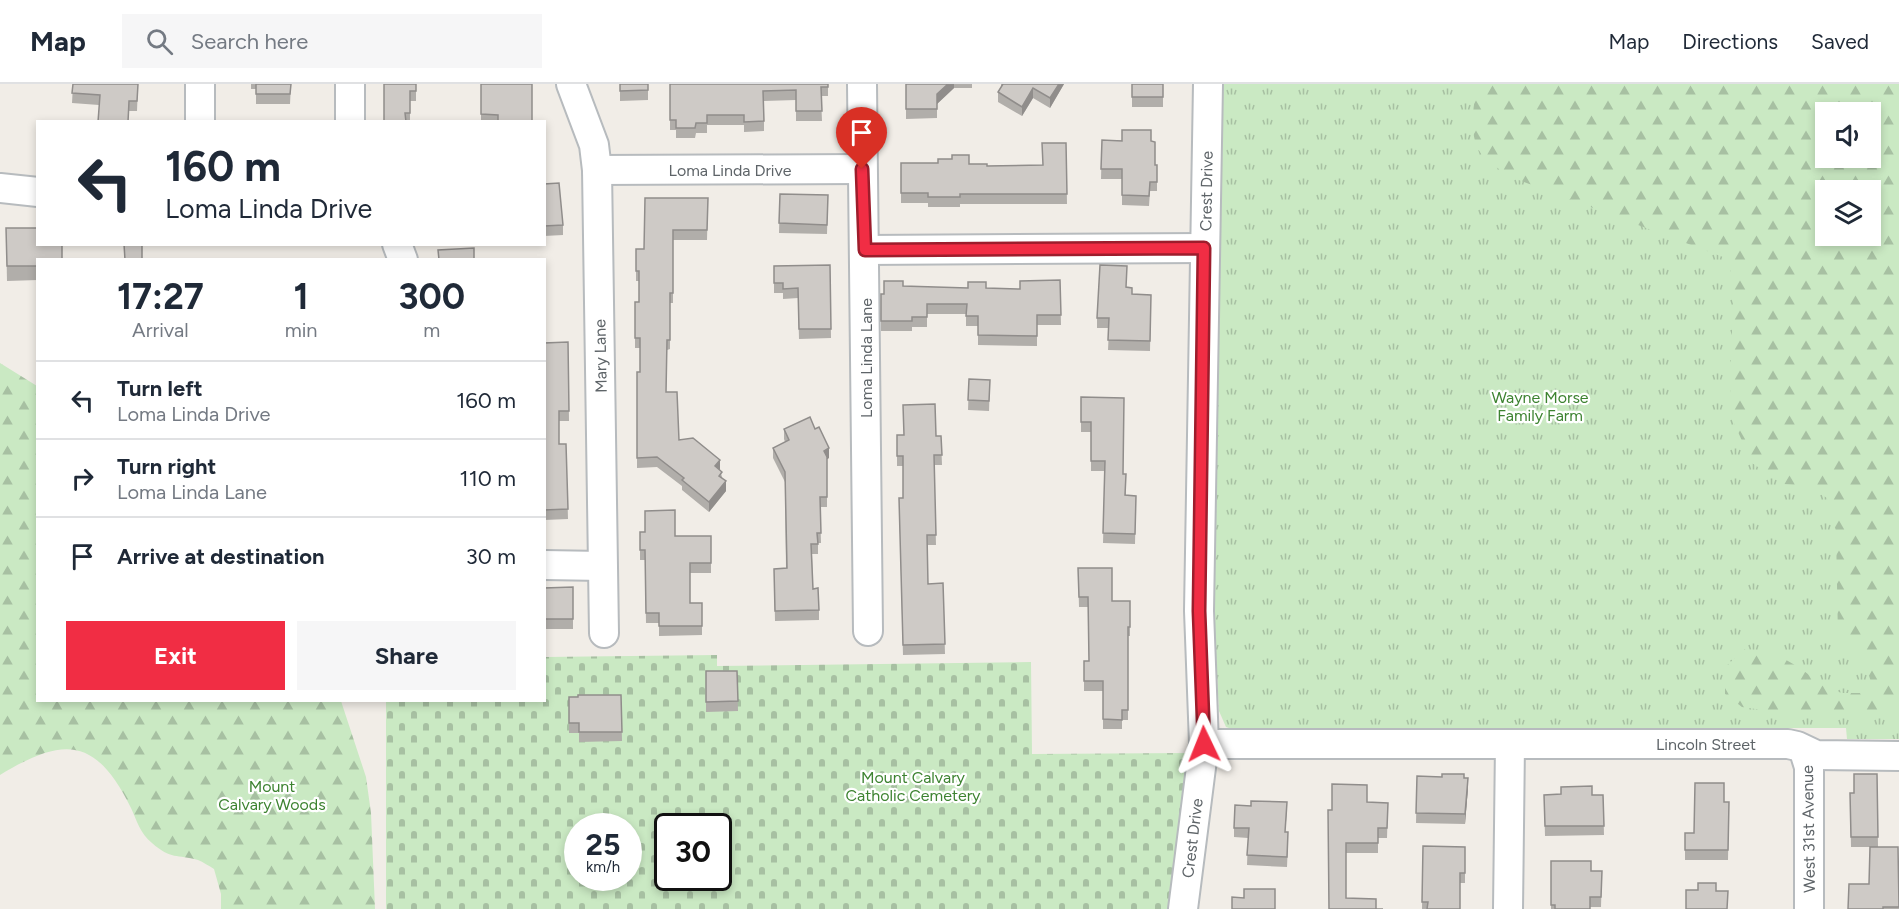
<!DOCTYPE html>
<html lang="en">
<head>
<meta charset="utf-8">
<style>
	body { margin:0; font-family:Figtree,sans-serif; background:#f6f6f7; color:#1f2937; height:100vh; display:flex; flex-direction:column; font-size:22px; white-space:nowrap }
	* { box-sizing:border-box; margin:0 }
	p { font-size:20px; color:#747a83 }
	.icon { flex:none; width:33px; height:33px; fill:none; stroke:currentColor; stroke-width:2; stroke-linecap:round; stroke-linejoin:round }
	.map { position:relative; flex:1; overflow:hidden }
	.details { position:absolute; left:36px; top:174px; width:510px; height:444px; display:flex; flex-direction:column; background:#fff; border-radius:0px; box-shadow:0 3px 9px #0003 }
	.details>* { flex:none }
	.guide { position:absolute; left:36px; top:36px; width:510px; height:126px; border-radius:0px; box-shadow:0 3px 9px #0003; background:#fff; color:#1f2937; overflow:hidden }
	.fabs { position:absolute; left:1815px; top:18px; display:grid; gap:12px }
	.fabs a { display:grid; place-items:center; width:66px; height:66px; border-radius:0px; background:#fff; box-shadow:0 3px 9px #0003; font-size:30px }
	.speed { position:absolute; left:564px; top:729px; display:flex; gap:12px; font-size:30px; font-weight:700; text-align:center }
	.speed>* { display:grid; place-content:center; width:78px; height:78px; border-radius:50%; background:#fff; box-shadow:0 3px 9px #0003; line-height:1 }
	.speed small { font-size:15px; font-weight:400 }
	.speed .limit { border:3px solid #111; border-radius:9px; background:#fff; color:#111 }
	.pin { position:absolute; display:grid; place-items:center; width:51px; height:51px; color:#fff; margin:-62px -26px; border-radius:50% 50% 50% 0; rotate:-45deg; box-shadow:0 0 6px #0007 }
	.pin .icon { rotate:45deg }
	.me { position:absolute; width:66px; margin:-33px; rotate:358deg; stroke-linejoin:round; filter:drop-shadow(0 0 4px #0008) }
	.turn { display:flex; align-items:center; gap:21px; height:126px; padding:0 30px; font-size:27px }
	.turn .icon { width:78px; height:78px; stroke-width:2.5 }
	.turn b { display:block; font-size:42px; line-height:51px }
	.eta { display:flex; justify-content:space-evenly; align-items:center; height:102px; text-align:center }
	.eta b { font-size:36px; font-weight:700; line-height:42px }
	.primary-button { display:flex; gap:12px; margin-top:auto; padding:12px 30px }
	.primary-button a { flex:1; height:69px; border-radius:0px; background:#f12d44; color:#fff; font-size:24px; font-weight:700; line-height:69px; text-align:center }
	.primary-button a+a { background:#f6f6f7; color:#1f2937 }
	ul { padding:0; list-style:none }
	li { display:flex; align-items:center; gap:18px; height:78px; padding:0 30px; border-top:2px solid #e0e1e3 }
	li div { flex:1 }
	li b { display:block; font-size:22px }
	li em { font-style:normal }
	header { display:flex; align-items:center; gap:36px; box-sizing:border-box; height:84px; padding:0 30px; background:#fff; border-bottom:2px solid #e0e1e3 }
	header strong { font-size:28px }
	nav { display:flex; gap:33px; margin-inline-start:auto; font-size:21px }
	.search { width:420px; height:54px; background:#f6f6f7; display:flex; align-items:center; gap:15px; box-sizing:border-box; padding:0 21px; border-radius:0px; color:#747a83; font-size:22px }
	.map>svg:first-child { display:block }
	.grass { fill:url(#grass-tufts); fill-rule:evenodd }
	.forest { fill:url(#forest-firs); fill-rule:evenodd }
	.cemetery { fill:url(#cemetery-stones); fill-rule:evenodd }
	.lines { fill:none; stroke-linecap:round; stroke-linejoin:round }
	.minor-casing { stroke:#b7bbbe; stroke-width:32 }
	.minor { stroke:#fff; stroke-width:28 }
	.wall { fill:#b1aeaa }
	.shaded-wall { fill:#908d8b }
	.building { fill:#cecac6; stroke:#908d8b; stroke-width:1.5 }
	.route-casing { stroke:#9d1d2c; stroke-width:15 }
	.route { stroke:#f12d44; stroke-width:10 }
	.labels { text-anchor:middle; stroke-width:4.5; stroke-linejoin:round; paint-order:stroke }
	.street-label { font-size:16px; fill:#5e6468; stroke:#fff }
	.park-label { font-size:16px; fill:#3d8331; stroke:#fff }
</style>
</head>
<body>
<header>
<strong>Map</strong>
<div class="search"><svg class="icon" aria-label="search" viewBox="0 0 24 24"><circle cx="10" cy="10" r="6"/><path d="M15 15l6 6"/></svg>Search here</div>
<nav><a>Map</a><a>Directions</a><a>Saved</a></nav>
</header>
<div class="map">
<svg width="1899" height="825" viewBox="0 0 1899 825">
	<defs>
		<pattern id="grass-tufts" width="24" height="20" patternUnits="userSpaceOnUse" patternTransform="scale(1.5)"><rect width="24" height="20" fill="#cae9c3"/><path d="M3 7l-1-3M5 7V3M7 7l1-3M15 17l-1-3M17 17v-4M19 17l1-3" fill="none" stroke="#a7c0a2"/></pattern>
		<pattern id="forest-firs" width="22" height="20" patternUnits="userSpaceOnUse" patternTransform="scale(1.5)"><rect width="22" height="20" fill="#cae9c3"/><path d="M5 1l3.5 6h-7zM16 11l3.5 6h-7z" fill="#a7c0a2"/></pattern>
		<pattern id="cemetery-stones" width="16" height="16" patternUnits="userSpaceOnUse" patternTransform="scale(1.5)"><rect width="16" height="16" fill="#cae9c3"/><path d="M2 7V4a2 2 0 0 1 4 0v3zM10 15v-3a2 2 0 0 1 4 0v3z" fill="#a7c0a2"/></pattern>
	</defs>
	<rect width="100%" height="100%" fill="#f1ede7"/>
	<!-- grass -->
	<path class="grass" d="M1222 0H1899V655H1847L1846 644 1232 645 1226 643 1219 627 1212 503ZM1826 28H1870V74H1826ZM1826 106H1870V152H1826Z"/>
	<!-- forest -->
	<g class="forest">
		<path d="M1478 0H1899V630L1861 631 1776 628 1742 623 1725 610V583L1745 565 1774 569 1800 584 1829 606 1843 609H1863L1871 598 1865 579 1838 554 1836 447 1827 414 1808 402 1783 400 1752 379 1734 339 1730 304 1733 221 1730 182 1723 173 1511 93C1503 87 1491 81 1484 73 1467 56 1473 21 1478 0ZM1826 28H1870V74H1826ZM1826 106H1870V152H1826Z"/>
		<path d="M0 279 37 302 38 616 341 617 366 693 371 729 375 825H221V810L214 785C209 782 203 778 198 776 177 770 171 776 152 759 140 749 137 737 131 724 96 653 64 652 0 691Z"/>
	</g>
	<!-- cemetery -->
	<path class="cemetery" d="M717 571V582L1031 578 1032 670 1188 669 1171 825H386V617L544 616 545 573ZM578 742H628V794H578ZM668 742H718V794H668Z"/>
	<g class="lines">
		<!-- minor casing -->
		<g class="minor-casing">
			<g id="minor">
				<polyline points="350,0 350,38"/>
				<polyline points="571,0 594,61 597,86 604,549"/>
				<polyline points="862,0 868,547"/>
				<polyline points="200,38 200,0"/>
				<polyline points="597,86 862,85"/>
				<polyline points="0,104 38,108"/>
				<polyline points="397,160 403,176"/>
				<polyline points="865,166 1205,164"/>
				<polyline points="544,481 602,482"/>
				<polyline points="1204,660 1788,660 1797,662 1816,671 1899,672"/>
				<polyline points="1804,667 1809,683 1809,825"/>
				<polyline points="1183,825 1204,660 1199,527 1208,0"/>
				<polyline points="1508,825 1510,660"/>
			</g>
		</g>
		<!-- minor -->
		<use href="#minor" class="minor"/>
	</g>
	<!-- wall -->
	<g class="wall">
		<polygon points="73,0 138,0 137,27 129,27 99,21 72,19"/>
		<polygon points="251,0 291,0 290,20 256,20 256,5 251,5"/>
		<polygon points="416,0 416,17 410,17 410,38 384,38"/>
		<polygon points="481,0 532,38 481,38"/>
		<polygon points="620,0 648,6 648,16 620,17"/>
		<polygon points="670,0 828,0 828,12 821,12 822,37 796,37 796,16 764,17 764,47 744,48 744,41 707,41 707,49 696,49 695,54 676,54 676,46 670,46"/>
		<polygon points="906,0 972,0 972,4 954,4 937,20 937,34 906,35"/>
		<polygon points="1001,0 1064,0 1050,24 1033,14 1022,32 998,18 998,8 1001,3"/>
		<rect x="1132" y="0" width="31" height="23"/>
		<polygon points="1102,56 1151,57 1155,81 1157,81 1157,107 1150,107 1149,122 1122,121 1122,95 1101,95"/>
		<polygon points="1066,59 1067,120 960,120 960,123 928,123 928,119 901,119 901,79 969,80 987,82 1043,81"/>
		<polygon points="544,100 563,141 563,151 544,152"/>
		<polygon points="780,110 828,111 827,150 779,149"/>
		<polygon points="708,114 707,156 673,156 673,219 670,219 670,265 667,266 666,308 679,356 720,386 726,407 709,428 682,406 682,402 657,383 637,384 637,288 640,288 640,264 635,264 635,218 639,218 639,197 636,197 636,165 644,165"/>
		<polygon points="6,144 38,176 38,196 7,197"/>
		<polygon points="830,181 831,254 799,255 798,214 783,215 783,209 774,209 774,182"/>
		<polygon points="1060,196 1061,241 1037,241 1037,262 978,261 978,242 966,242 966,230 927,230 927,243 912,243 912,247 881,247 881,210 884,210 903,202 968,204 1020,205"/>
		<polygon points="1127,203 1132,210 1151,211 1150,267 1108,266 1109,244 1097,244 1097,234"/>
		<polygon points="568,258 569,337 559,337 559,360 566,360 568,435 544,436 544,259"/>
		<polygon points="969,295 990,296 989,327 968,326"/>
		<polygon points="1081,313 1123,390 1126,411 1136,412 1135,460 1103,459 1105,387 1091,387 1091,348 1081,348"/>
		<polygon points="784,345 829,374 827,375 827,423 820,423 821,459 818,459 818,470 812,470 813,505 819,526 819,536 775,537 774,485 786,484 785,398 773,374 773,364 785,358 784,355"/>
		<polygon points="936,352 941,352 942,381 934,381 936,461 927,461 928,500 943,499 945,570 903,571 899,414 903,414 903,382 897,382 897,361"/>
		<polygon points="640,448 675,452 711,452 711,489 690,489 690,519 702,519 702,551 659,552 659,539 646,539 645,476 640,476"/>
		<polygon points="1078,484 1112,517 1130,517 1130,552 1128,552 1128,636 1122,636 1122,645 1103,645 1103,607 1084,607 1084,577 1089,577 1088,523 1079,523"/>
		<polygon points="573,503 573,545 544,545 544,504"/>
		<polygon points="706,587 737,587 738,627 706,628"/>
		<polygon points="621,611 622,657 579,658 579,649 569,649 569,613"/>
		<polygon points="1877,690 1878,763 1851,763 1850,709 1854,709"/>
		<polygon points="1417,692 1464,694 1468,704 1465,740 1416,739"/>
		<polygon points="1544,711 1603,711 1604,751 1545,752"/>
		<polygon points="1367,718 1388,719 1387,754 1378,754 1378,769 1346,769 1329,825 1332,726"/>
		<polygon points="1724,718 1729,718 1728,776 1685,776 1685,749 1694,749"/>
		<polygon points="1287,728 1285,748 1288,758 1287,783 1247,781 1248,754 1234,753 1234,744"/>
		<polygon points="1423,762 1465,763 1465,799 1460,799 1460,825 1422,825"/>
		<polygon points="1551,777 1591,787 1602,787 1601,823 1590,823 1590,825 1551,825"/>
		<polygon points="1898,794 1899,825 1848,825 1869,800"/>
	</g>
	<!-- shaded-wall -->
	<g class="shaded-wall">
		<polygon points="948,0 954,0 954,4 937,20 937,10"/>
		<polygon points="1059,0 1064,0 1050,24 1050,14"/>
		<polygon points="1033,4 1033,14 1022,32 1022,23"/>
		<polygon points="829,364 829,374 824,377 824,367"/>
		<polygon points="720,376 720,386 715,392 715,382"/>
		<polygon points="726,397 726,407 709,428 709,418"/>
		<polygon points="1468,694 1468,704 1465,740 1465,730"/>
	</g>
	<!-- building -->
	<g class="building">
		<polygon points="73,0 138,0 137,17 129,17 128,38 98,38 100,11 72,9"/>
		<polygon points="256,0 291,0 290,10 256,10"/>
		<polygon points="384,0 416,0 416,7 410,7 410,29 405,29 406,38 384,38"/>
		<polygon points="481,0 532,0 532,38 498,38 498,31 481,30"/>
		<polygon points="620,0 648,0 648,6 620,7"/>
		<polygon points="670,0 828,0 828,3 821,3 822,27 796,27 796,6 763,7 764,37 744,38 744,31 707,31 707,39 696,39 695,44 676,44 676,36 670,36"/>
		<polygon points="906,0 948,0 937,10 937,25 906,25"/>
		<polygon points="1003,0 1059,0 1050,14 1033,4 1022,23 998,8"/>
		<rect x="1132" y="0" width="31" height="13"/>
		<polygon points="1122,46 1151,46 1151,57 1155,58 1155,81 1157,81 1157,98 1150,98 1149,112 1122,111 1122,85 1101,85 1102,56 1122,57"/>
		<polygon points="1042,59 1066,59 1067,110 960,110 960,113 928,113 928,109 901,109 901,79 938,79 938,75 952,75 952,71 969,71 969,80 987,80 987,82 1043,81"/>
		<polygon points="559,99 563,141 544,142 544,100"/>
		<polygon points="780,110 828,111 827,141 779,139"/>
		<polygon points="645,114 708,114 707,146 673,146 673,209 670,209 670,256 667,256 666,308 677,308 679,356 693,354 720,376 715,382 722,388 719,392 726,397 709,418 682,396 684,394 657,373 637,374 637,288 640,288 640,254 635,254 635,218 639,218 639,187 636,187 636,165 644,165"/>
		<polygon points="6,144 38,144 38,160 62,160 62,176 38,176 38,182 7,182"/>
		<polygon points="124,160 142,160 142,176 125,176"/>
		<polygon points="474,164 474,176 439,176 438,166"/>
		<polygon points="830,181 831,245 799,245 798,204 783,205 783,199 774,199 774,182"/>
		<polygon points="1100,181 1127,182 1126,203 1132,204 1132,210 1151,211 1150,257 1108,256 1109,234 1097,234"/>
		<polygon points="1060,196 1061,231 1037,231 1037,252 978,251 978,232 966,232 967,220 927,220 927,233 912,233 912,237 881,237 881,210 884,210 884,197 903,197 903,202 968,204 968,198 986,198 986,204 1020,205 1020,197"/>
		<polygon points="568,258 569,327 559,327 559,360 566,360 568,425 544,426 544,259"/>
		<polygon points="969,295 990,296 989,317 968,316"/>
		<polygon points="1081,313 1124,314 1123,390 1126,390 1125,411 1136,412 1135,450 1103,449 1105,377 1091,377 1091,338 1081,338"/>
		<polygon points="935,320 936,352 941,352 942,371 934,371 936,451 927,451 928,500 943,499 945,560 903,561 899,414 903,414 903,372 897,372 897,351 904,351 903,321"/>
		<polygon points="810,333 815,345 819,343 829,364 824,367 827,373 827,413 820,413 821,449 817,449 818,460 811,460 813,505 818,504 819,526 775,527 774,485 787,484 785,388 773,364 789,356 784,345"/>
		<polygon points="675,426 675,452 711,452 711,479 690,479 690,519 702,519 702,542 659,542 659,529 646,529 645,466 640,466 640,448 645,448 645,427"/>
		<polygon points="1078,484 1112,484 1112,517 1130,517 1130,543 1128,543 1128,626 1122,626 1122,636 1103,635 1103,597 1084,597 1084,577 1089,577 1088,513 1079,513"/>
		<polygon points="573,503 573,535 544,535 544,504"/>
		<polygon points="706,587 737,587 738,617 706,618"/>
		<polygon points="578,611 621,611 622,648 579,648 579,639 569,639 569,613 578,613"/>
		<polygon points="1442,690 1464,690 1464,694 1468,694 1465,730 1416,729 1417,692 1442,693"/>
		<polygon points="1854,690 1877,690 1878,753 1851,753 1850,709 1854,709"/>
		<polygon points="1695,699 1724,699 1724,718 1729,718 1728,766 1685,766 1685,749 1694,749"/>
		<polygon points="1332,700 1367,701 1367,718 1388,719 1387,744 1378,744 1378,759 1346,759 1346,814 1376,815 1376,825 1383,825 1329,825 1328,726 1332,726"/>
		<polygon points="1592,702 1592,711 1603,711 1604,742 1545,742 1544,711 1561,710 1561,703"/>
		<polygon points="1251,717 1287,718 1285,748 1288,748 1287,773 1247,771 1249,744 1234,744 1235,721 1251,722"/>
		<polygon points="1423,762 1465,763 1465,789 1460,789 1460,825 1427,825 1428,818 1422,818"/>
		<polygon points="1870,763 1898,763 1899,823 1883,823 1883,825 1848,825 1849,800 1869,800"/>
		<polygon points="1551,777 1591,777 1591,787 1602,787 1601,813 1590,813 1590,825 1555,825 1555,821 1551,821"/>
		<polygon points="1698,799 1716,799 1716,807 1728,807 1727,825 1686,825 1686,806 1698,806"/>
		<polygon points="1244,805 1275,805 1275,825 1232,825 1232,813 1244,814"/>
	</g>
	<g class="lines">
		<!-- route casing -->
		<g class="route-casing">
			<polyline id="route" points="862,85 865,166 1204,164 1199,527 1204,660"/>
		</g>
		<!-- route -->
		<use href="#route" class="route"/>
	</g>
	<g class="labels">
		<!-- street labels -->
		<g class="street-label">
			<text x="730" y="92">Loma Linda Drive</text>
			<text transform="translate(1206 107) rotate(-89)" y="6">Crest Drive</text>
			<text transform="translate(600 272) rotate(-91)" y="6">Mary Lane</text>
			<text transform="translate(866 274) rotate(-90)" y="6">Loma Linda Lane</text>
			<text x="1706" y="666">Lincoln Street</text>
			<text transform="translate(1808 745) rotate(-91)" y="6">West 31st Avenue</text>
			<text transform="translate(1192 754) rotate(-83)" y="6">Crest Drive</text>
		</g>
		<!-- park labels -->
		<g class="park-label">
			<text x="1540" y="319">Wayne Morse<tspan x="1540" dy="18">Family Farm</tspan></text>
			<text x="913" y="699">Mount Calvary<tspan x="913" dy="18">Catholic Cemetery</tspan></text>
			<text x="272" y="708">Mount<tspan x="272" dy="18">Calvary Woods</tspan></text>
		</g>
	</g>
</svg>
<div class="fabs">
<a><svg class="icon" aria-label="sound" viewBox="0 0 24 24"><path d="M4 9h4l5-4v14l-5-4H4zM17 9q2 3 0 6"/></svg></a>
<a><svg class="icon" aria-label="layers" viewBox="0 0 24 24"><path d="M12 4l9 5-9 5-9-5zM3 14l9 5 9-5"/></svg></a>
</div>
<div class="speed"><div>25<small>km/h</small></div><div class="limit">30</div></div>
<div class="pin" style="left:862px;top:85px;background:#d93025"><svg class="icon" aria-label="arrive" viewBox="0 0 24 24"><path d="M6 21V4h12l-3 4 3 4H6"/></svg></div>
<svg class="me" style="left:1204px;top:660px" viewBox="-20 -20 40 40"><path d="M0-17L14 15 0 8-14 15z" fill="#f12d44" stroke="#fff" stroke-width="4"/></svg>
<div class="guide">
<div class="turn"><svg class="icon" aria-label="left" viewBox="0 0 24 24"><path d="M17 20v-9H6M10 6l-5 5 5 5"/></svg><div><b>160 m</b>Loma Linda Drive</div></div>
</div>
<section class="details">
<div class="eta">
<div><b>17:27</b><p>Arrival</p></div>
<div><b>1</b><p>min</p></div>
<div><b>300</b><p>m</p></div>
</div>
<ul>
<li><svg class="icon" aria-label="left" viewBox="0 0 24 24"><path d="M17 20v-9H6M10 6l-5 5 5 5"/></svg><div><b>Turn left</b><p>Loma Linda Drive</p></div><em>160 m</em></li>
<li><svg class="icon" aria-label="right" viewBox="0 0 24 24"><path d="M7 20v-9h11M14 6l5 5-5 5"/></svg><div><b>Turn right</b><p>Loma Linda Lane</p></div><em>110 m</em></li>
<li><svg class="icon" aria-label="arrive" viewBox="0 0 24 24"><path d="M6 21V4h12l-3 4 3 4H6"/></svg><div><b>Arrive at destination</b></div><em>30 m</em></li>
</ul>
<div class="primary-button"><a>Exit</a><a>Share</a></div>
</section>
</div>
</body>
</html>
